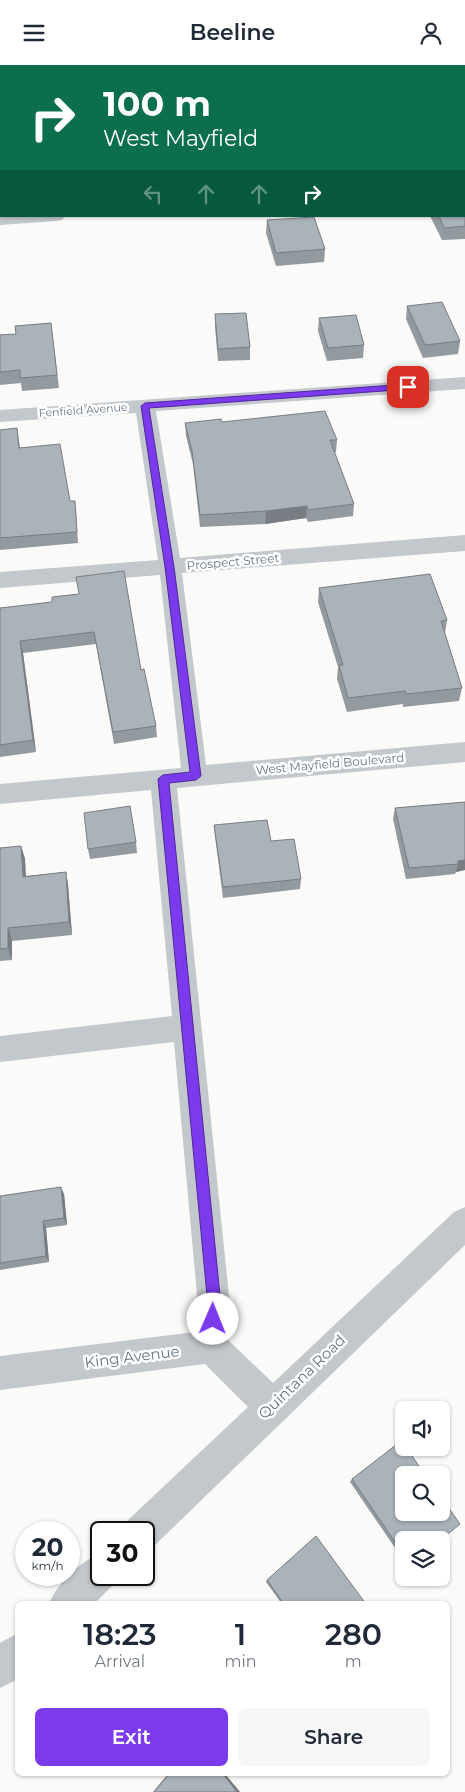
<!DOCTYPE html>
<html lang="en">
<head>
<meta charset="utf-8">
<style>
	body { margin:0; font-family:Montserrat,sans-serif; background:#f6f6f7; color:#1f2937; height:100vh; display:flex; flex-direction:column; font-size:19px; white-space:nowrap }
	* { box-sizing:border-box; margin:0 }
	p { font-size:16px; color:#747a83 }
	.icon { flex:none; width:28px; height:28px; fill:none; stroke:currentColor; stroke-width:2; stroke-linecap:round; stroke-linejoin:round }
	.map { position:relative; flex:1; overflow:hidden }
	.details { position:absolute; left:15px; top:1536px; width:435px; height:175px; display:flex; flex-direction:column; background:#fff; border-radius:8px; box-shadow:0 1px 4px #0004 }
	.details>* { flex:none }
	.guide { position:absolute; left:0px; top:0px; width:465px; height:152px; box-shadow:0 1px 4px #0004; background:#0b6e4f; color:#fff; overflow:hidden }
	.fabs { position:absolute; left:395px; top:1336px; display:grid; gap:10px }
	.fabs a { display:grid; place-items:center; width:55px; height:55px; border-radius:8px; background:#fff; box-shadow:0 1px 4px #0004; font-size:25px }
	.speed { position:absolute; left:15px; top:1456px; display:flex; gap:10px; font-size:25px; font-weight:700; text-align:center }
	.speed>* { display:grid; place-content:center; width:65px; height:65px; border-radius:50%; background:#fff; box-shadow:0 1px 4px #0004; line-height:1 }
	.speed small { font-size:12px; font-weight:400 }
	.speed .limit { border:2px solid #111; border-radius:8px; background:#fff; color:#111 }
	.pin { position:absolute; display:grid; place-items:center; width:42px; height:42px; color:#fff; margin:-21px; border-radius:10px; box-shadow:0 2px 8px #0006 }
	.me { position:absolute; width:55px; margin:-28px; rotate:1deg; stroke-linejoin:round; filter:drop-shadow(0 0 4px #0008) }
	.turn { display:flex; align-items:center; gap:18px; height:105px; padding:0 20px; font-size:22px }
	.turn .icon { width:65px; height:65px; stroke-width:2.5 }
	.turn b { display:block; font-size:35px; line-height:42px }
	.lanes { display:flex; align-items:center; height:48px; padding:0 20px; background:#0003; justify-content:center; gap:25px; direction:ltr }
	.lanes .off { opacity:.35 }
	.eta { display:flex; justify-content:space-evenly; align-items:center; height:85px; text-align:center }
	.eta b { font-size:30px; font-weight:600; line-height:35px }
	.button { display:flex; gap:10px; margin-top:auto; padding:10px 20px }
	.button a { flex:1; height:58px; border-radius:8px; background:#7c3aed; color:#fff; font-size:20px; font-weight:600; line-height:58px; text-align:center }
	.button a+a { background:#f6f6f7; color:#1f2937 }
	header { display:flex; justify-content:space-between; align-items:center; height:65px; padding:0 20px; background:#fff; font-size:22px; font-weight:600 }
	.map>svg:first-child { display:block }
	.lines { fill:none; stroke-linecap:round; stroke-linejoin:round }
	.minor { fill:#c3c8cc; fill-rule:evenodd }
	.wall { fill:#929a9f }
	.shaded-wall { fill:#777d82 }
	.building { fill:#aab3b9; stroke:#777d82 }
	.route { fill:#7c3aed; stroke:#51269a }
	.labels { text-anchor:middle; stroke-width:5; stroke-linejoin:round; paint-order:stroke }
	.far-street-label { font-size:11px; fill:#657683; stroke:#fff }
	.street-label { font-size:12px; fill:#657683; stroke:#fff }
	.near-street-label { font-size:15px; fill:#657683; stroke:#fff }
</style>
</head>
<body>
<header><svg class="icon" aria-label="menu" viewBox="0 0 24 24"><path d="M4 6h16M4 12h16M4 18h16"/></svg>Beeline<svg class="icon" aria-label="person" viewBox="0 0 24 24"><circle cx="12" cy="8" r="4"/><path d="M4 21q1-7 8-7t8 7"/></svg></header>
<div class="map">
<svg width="465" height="1727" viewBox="0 0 465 1727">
	<rect width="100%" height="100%" fill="#fafaf8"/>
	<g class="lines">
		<!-- minor -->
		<g class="minor">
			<rect x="464" y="39" width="1" height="10"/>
			<polygon points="0,150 1,151 65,151 62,155 56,156 0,160"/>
			<polygon points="465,312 465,324 156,346 180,493 465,470 465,486 182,508 206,700 465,677 465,697 177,723 230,1241 228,1275 273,1318 454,1147 465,1142 465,1180 154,1481 144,1485 144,1468 123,1468 128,1455 248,1342 205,1299 0,1325 0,1291 195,1267 198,1241 174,977 0,997 0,971 172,951 151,725 0,739 0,719 181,703 160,510 0,523 0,507 158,495 136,348 0,357 0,345"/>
			<path d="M101 1488V1510H118L114 1519 94 1539H49C57 1518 80 1497 101 1488Z"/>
			<polygon points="18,1568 18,1614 0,1623 0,1578"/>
		</g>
	</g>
	<!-- wall -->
	<g class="wall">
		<polygon points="465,120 465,174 442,175 430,151 464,151"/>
		<polygon points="267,155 325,184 324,197 276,201 266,168"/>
		<polygon points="407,241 460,276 458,289 423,293 406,254"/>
		<polygon points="215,249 250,282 250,295 218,296 215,262"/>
		<polygon points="319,253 364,280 363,293 327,296 318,266"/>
		<polygon points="51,258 59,323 22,326 21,318 0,320 0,270 16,269"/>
		<polygon points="222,357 337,375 336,387 334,387 354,439 353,451 308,457 306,453 265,459 200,462 193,399 186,371 185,358"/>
		<polygon points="17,363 20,383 70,436 76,447 78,478 0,485 0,365"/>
		<polygon points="319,523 447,555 445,568 462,623 459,636 403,642 403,639 347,647 337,614 338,602 318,537"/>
		<polygon points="52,532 141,605 156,661 157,672 114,679 96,579 23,588 36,687 0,692 0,543 52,537"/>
		<polygon points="465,737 465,805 456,807 455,809 406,814 393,754 395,743"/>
		<polygon points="214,760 271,776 301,814 300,824 223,833 215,771"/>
		<polygon points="136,777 137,788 90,794 88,784"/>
		<polygon points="21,781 25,794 26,811 66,807 68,820 72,870 12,876 12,895 0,896 0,783"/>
		<polygon points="64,1129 67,1160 46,1163 49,1197 0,1205 0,1131"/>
		<polygon points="352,1414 404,1475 404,1496 350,1417"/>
		<polygon points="267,1515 366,1539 282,1539 266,1517"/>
		<polygon points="168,1709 225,1709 240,1727 153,1727"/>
	</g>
	<!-- shaded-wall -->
	<g class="shaded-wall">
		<polygon points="1,116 1,128 0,128 0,117"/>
		<polygon points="307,441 306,453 265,459 266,446"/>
		<polygon points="20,576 23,588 36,687 33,675"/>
		<polygon points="21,781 25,794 26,825 23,812"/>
		<polygon points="465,795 465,805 456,807 458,799 458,796"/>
		<polygon points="66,807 68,820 72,870 69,857"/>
		<polygon points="8,863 12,876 12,895 8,883"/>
		<polygon points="61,1122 64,1129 67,1160 64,1153"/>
		<polygon points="43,1156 46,1163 49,1197 46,1191"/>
		<polygon points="223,1709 225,1709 240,1727 237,1727"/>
	</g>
	<!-- building -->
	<g class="building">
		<polygon points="0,0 12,0 12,1 1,1 1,116 0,117 0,65 1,65 0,58"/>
		<polygon points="134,0 264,0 264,1 120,1"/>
		<polygon points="329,0 373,0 373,1 330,1"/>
		<polygon points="464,112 465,120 465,161 444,163 439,151 464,151"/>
		<polygon points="314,152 325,184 276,188 267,155"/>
		<polygon points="442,237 460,276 425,280 407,241"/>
		<polygon points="246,248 250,282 218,284 215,249"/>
		<polygon points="356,250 364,280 328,283 319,253"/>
		<polygon points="51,258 57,310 20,313 20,305 0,307 0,270 16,269 15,261"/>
		<polygon points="325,346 337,375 330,375 354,439 308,445 307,441 266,446 200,450 192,386 185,358 221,354 222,357"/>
		<polygon points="17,363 19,383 60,379 70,436 75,436 77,467 0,473 0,365"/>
		<polygon points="124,506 141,605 144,604 156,661 113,667 94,567 20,576 33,675 0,680 0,543 52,537 52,532 79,529 76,512"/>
		<polygon points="430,509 447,555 441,556 462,623 406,629 405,626 348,633 339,600 343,600 319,523"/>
		<polygon points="465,737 465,795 458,796 458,799 409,803 395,743"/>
		<polygon points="130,741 136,777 88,784 84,748"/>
		<polygon points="267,755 271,776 294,774 301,814 223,822 214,760"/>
		<polygon points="21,781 23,812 66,807 69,857 8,863 8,883 0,884 0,783"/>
		<polygon points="61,1122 64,1153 43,1156 46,1191 0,1198 0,1131"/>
		<polygon points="401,1376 404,1380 404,1382 406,1382 425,1410 404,1410 404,1448 441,1448 441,1432 460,1459 441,1475 404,1475 404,1490 352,1414"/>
		<polygon points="316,1471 366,1539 284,1539 267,1515"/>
		<polygon points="169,1709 223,1709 237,1727 154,1727"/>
	</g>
	<!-- route -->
	<polygon class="route" points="408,319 411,320 411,324 149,343 174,502 201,711 196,715 169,718 221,1241 218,1259 213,1261 208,1259 206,1254 208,1241 158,714 163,710 190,707 165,502 141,341 145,338"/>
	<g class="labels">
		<!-- far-street labels -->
		<g class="far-street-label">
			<text transform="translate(83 345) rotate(-4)" y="4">Fenfield Avenue</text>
		</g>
		<!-- street labels -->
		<g class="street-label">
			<text transform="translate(233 497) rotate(-5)" y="4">Prospect Street</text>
			<text transform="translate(330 699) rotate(-5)" y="4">West Mayfield Boulevard</text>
		</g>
		<!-- near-street labels -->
		<g class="near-street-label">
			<text transform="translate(132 1292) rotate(-7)" y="5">King Avenue</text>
			<text transform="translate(302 1312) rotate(-44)" y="5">Quintana Road</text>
		</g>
	</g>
</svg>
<div class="fabs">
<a><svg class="icon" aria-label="sound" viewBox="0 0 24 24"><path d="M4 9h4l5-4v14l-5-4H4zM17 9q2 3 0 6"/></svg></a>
<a><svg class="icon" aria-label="search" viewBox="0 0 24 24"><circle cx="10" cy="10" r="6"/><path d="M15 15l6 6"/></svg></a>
<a><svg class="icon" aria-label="layers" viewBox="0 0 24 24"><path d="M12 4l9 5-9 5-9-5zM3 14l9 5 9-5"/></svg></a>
</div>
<div class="speed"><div>20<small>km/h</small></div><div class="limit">30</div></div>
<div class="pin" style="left:408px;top:322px;background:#d93025"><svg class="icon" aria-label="arrive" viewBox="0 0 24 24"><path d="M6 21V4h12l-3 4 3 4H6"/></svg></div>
<svg class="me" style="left:213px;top:1254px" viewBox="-20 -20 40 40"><circle r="19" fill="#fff"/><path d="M0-13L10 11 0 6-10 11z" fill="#7c3aed"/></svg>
<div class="guide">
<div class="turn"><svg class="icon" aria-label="right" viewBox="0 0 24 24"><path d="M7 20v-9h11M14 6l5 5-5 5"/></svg><div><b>100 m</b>West Mayfield</div></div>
<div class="lanes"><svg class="icon off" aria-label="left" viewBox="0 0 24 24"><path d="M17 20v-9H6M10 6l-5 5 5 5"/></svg><svg class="icon off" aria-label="ahead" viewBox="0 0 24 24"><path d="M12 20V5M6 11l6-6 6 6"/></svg><svg class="icon off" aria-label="ahead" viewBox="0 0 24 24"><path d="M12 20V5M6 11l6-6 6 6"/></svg><svg class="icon" aria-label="right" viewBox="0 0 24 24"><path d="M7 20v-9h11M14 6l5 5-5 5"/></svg></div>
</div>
<section class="details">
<div class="eta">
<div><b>18:23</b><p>Arrival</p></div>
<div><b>1</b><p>min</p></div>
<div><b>280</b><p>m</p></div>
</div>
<div class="button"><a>Exit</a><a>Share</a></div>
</section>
</div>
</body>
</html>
